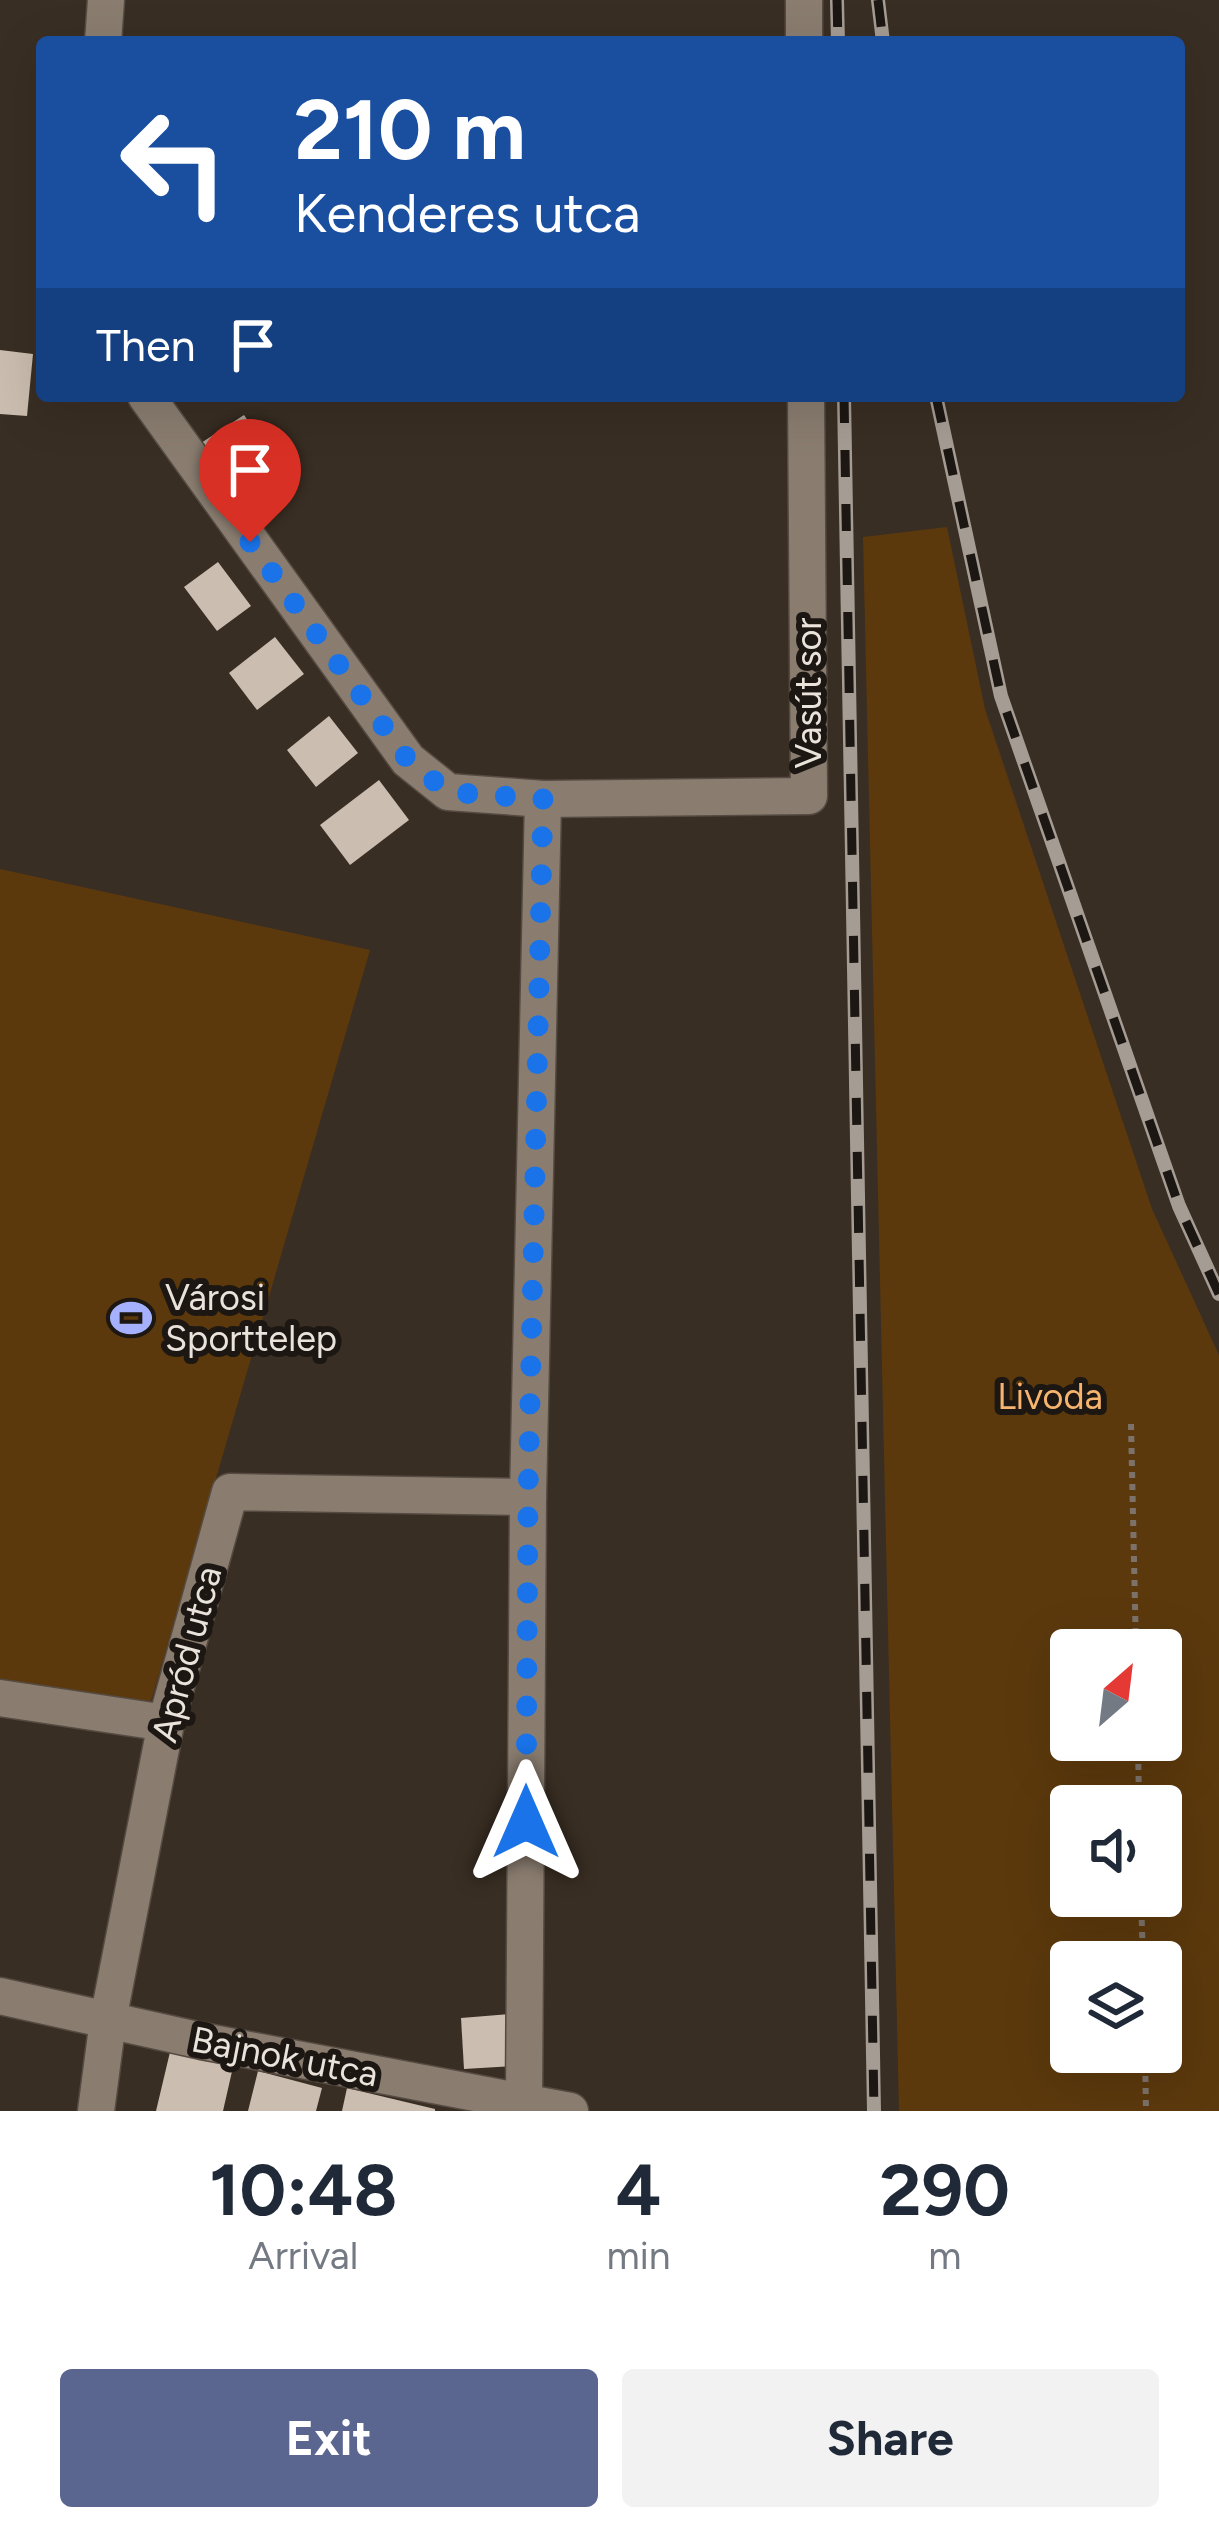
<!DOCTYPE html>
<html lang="en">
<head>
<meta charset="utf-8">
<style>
	body { margin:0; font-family:Figtree,sans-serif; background:#f2f2f3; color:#1f2937; height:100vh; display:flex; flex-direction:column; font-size:45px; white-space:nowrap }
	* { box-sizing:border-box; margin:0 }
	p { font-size:39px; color:#747a83 }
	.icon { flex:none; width:66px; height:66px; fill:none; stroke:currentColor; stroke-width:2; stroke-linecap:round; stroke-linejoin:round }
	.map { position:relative; height:2111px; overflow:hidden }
	.panel { display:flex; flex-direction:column; background:#fff; flex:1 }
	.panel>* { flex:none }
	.hud { position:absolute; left:36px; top:36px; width:1149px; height:366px; border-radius:12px; box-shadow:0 12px 48px #0002; background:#1a4fa0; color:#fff; overflow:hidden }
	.needle { width:78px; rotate:28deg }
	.buttons { position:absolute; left:1050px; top:1629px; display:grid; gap:24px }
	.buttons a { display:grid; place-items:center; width:132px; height:132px; border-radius:12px; background:#fff; box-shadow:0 12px 48px #0002; font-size:60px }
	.pin { position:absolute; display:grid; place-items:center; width:102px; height:102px; color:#fff; margin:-123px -51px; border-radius:50% 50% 50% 0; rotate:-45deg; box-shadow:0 0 12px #0007 }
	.pin .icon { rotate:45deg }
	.me { position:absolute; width:132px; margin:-66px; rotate:0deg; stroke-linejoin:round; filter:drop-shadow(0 0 9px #0008) }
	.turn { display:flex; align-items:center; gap:42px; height:252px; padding:0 60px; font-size:54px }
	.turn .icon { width:156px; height:156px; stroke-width:2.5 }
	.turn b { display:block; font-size:84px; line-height:102px }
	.then { display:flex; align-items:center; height:114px; padding:0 60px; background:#0003; gap:24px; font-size:45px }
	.eta { display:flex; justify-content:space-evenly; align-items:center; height:204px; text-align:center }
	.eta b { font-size:72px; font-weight:700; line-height:84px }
	.cta { display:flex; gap:24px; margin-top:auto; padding:24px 60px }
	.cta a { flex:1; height:138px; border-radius:12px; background:#5b6690; color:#fff; font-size:48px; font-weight:700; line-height:138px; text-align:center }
	.cta a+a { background:#f2f2f3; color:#1f2937 }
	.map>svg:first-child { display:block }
	.green { fill:#5c390d; fill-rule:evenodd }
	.building { fill:#cbbdaf }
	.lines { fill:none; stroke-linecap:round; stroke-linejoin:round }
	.minor-casing { stroke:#554b42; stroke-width:39 }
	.path { stroke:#7c7269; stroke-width:6; stroke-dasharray:6 6; stroke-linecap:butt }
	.minor { stroke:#8a7d70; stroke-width:36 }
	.rail-casing { stroke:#a59c94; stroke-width:14 }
	.rail { stroke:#1c1712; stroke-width:9; stroke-dasharray:27; stroke-linecap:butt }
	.route { stroke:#1a73e8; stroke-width:21; stroke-dasharray:0 37.8 }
	.labels { text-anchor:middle; stroke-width:12; stroke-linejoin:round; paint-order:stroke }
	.street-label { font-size:36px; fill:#eae3dc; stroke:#1c1712 }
	.poi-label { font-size:36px; fill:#eae3dc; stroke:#1c1712; text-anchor:start }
	.park-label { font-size:36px; fill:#f6b46e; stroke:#1c1712 }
</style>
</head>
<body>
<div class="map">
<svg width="1219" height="2111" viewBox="0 0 1219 2111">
	<rect width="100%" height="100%" fill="#392e23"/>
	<!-- green -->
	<g class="green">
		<path d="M947 527 985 709 1152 1209 1219 1355V2111H899L863 537ZM1161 1650V1740H1071V1650ZM1071 1806H1161V1896H1071ZM1071 1962H1161V2052H1071Z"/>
		<polygon points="0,869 370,950 149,1708 0,1686"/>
	</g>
	<!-- building -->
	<g class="building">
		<polygon points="0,350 33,354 27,416 0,414"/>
		<polygon points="244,415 282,471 239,500 201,443"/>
		<polygon points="218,562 251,606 217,631 184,587"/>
		<polygon points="275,637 304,674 257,710 229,673"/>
		<polygon points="329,716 358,753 316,787 287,750"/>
		<polygon points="379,780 409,820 350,865 320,825"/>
		<polygon points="510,2014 514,2066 464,2069 461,2018"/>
		<polygon points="170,2052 233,2067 223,2111 156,2111"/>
		<polygon points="258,2071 322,2088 316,2111 248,2111"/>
		<polygon points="347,2088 435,2109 435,2111 342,2111"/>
	</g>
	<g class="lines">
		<!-- minor casing -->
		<g class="minor-casing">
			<g id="minor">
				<polyline points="804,0 804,42"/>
				<polyline points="103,42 106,0"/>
				<polyline points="146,396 408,760 448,792 543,799 809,796 806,396"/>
				<polyline points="0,1698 166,1723"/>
				<polyline points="0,1996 202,2041 570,2111"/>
				<polyline points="524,2101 528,1497 543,799"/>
				<polyline points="96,2111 108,2020 166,1723 230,1492 528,1497"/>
			</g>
		</g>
		<!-- path -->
		<g class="path">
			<polyline points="1131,1424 1136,1650"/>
			<polyline points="1138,1740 1139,1806"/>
			<polyline points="1141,1896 1143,1962"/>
			<polyline points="1145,2052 1146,2111"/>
		</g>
		<!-- minor -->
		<use href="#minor" class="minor"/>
		<!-- rail casing -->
		<g class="rail-casing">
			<g id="rail">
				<polyline points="837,0 838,42"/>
				<polyline points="878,0 883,42"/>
				<polyline points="844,396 874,2111"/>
				<polyline points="936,396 1001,696 1179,1206 1219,1294"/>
			</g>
		</g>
		<!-- rail -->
		<use href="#rail" class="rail"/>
	</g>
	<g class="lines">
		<!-- route -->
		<polyline class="route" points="250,542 408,760 448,792 543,799 528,1497 526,1822"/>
	</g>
	<!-- icons -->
	<defs>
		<g id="stadium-bare" transform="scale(3.24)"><path d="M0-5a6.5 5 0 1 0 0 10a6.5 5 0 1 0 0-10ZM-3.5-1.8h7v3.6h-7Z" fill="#a5b1fc" stroke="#1c1712" stroke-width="2.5" paint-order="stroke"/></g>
	</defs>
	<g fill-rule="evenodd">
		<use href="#stadium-bare" x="131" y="1318"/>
	</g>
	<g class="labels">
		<!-- street labels -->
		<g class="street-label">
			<text transform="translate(808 693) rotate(-90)" y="13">Vasút sor</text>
			<text transform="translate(186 1654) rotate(-75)" y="13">Apród utca</text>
			<text transform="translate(285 2056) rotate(11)" y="13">Bajnok utca</text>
		</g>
		<!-- poi labels -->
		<g class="poi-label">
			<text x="165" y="1310">Városi<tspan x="165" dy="41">Sporttelep</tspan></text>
		</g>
		<!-- park labels -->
		<g class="park-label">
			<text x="1050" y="1409">Livoda</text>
		</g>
	</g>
</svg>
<div class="buttons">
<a><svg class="needle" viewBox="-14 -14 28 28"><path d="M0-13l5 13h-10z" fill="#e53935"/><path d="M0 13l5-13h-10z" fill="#747a83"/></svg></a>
<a><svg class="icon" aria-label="sound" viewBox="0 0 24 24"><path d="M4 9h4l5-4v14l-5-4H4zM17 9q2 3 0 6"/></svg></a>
<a><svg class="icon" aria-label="layers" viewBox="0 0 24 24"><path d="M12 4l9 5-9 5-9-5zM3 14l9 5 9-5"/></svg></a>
</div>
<div class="pin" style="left:250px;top:542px;background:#d93025"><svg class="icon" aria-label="arrive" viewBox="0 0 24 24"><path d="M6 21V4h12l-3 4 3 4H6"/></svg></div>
<svg class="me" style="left:526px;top:1822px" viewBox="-20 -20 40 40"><path d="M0-17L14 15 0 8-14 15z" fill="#1a73e8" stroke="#fff" stroke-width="4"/></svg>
<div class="hud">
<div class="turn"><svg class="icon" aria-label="left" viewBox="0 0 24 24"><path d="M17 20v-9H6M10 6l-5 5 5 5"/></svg><div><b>210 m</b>Kenderes utca</div></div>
<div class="then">Then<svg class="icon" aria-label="arrive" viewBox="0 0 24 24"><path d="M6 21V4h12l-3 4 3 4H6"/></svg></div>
</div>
</div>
<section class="panel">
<div class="eta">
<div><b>10:48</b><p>Arrival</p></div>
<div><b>4</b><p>min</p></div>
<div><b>290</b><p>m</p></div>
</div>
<div class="cta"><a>Exit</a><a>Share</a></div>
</section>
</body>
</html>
